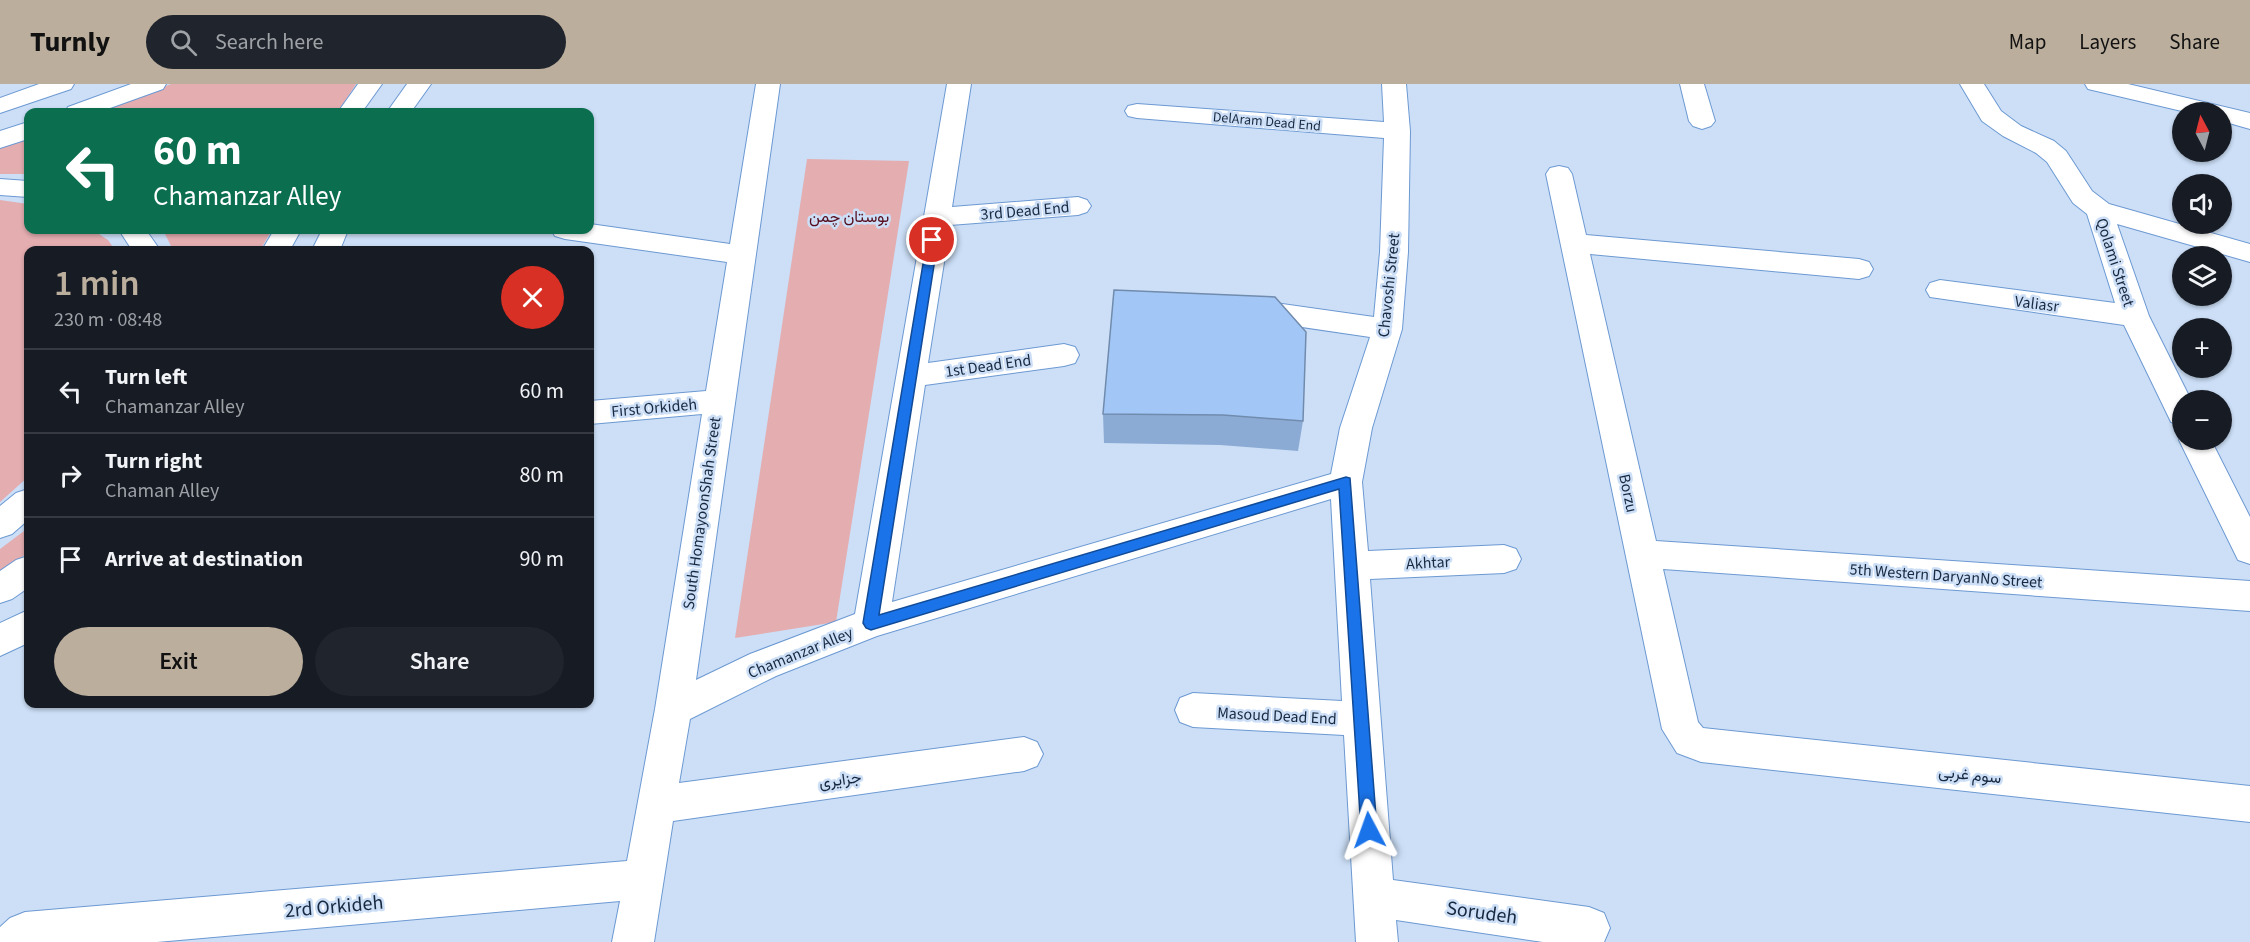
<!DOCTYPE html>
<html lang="en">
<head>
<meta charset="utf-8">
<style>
	body { margin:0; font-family:"Source Sans 3",Vazirmatn,sans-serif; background:#20242c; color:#f1f3f6; height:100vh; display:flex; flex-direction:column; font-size:22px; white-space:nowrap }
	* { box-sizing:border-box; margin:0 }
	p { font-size:20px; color:#9ea1a6 }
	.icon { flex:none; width:33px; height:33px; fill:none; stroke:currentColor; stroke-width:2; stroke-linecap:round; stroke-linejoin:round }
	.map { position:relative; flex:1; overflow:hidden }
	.details { position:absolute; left:24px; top:162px; width:570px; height:462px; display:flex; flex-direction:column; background:#171b24; border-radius:12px; box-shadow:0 2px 4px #0004 }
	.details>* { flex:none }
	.hud { position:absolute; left:24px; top:24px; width:570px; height:126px; border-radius:12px; box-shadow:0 2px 4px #0004; background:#0b6e4f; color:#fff; overflow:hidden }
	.needle { width:39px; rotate:353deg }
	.tools { position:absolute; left:2172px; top:18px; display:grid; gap:12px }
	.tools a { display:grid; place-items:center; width:60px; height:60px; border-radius:50%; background:#171b24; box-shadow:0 2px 4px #0004; font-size:30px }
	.pin { position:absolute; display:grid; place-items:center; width:51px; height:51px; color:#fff; margin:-26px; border:3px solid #fff; border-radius:50%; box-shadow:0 2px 6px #0007 }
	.me { position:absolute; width:66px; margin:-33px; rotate:356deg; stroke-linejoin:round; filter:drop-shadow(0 0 4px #0008) }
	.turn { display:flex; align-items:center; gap:21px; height:126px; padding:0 30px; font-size:27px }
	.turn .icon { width:78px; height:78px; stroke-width:2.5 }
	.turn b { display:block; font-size:42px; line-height:51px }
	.round { display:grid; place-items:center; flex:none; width:63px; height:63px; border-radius:32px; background:#20242c }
	.summary { display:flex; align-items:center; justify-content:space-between; height:102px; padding:0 30px }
	h1 { font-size:36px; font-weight:600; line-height:45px; color:#bbae9c }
	.action { display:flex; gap:12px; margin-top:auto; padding:12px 30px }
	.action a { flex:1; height:69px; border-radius:36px; background:#bbae9c; color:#111; font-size:24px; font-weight:600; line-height:69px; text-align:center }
	.action a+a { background:#20242c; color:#f1f3f6 }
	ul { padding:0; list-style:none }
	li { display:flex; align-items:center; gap:18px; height:84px; padding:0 30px; border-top:2px solid #363941 }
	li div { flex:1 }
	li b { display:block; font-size:22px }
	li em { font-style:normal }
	header { display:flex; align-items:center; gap:36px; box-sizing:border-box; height:84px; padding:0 30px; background:#bbae9c; color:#111 }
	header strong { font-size:28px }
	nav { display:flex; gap:33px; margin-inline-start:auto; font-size:21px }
	.search { width:420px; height:54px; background:#20242c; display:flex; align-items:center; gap:15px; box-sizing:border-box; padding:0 21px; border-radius:33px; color:#9ea1a6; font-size:22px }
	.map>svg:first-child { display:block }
	.green { fill:#e4adb0 }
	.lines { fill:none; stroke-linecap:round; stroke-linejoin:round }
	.minor-casing { stroke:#6c99d2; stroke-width:2 }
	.highway-casing { stroke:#6c99d2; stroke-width:2 }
	.minor { fill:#fff; fill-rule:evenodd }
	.highway { fill:#fff; fill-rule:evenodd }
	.wall { fill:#8babd4 }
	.building { fill:#a2c7f7; stroke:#718bad; stroke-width:1.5 }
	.route { fill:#1a73e8; stroke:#114b97; stroke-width:1.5 }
	.labels { text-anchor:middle; stroke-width:5; stroke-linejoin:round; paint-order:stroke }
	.far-street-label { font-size:14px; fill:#172940; stroke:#ccdff7 }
	.street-label { font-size:16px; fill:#172940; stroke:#ccdff7 }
	.park-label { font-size:16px; fill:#550c1c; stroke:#ccdff7 }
	.near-street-label { font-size:20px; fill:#172940; stroke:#ccdff7 }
</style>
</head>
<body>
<header>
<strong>Turnly</strong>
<div class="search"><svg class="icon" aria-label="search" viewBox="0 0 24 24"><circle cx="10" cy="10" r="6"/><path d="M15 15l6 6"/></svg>Search here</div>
<nav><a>Map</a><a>Layers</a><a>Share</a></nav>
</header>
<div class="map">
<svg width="2250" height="858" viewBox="0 0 2250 858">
	<rect width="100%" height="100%" fill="#ccdff7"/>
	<!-- green -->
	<g class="green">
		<polygon points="171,0 356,0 338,28 96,28"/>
		<polygon points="28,52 28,90 0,90 0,62"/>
		<polygon points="807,75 909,77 836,538 735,554"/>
		<polygon points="0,116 28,120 28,146 93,146 108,156 115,166 28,166 28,393 0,418"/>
		<polygon points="163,146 272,146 260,166 173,166"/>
		<polygon points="28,444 28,468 0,490 0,465"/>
	</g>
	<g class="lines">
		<!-- minor casing -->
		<g class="minor-casing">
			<g id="minor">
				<polygon points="407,0 431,0 411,28 387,28"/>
				<polygon points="756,0 780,0 696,596 750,570 855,530 947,0 971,0 952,123 1078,113 1087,116 1091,122 1087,128 1078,131 950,141 928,279 1064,260 1075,263 1079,271 1075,279 1064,282 925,301 892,518 1331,390 1340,344 1370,253 1247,235 1237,232 1233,225 1237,218 1247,215 1374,233 1380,168 1384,54 1137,34 1128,32 1125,27 1128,22 1137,20 1384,38 1382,0 1406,0 1410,47 1408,168 1402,245 1372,344 1362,398 1368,467 1504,461 1516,465 1521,475 1516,485 1504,489 1370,495 1393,796 1589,823 1604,829 1610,844 1604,858 1543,858 1396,836 1398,858 1356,858 1344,651 1193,643 1180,638 1175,626 1180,614 1193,609 1342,617 1331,415 877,552 776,592 690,635 679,699 1024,653 1037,658 1043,670 1037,682 1024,687 673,737 654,858 612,858 620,817 157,858 0,858 0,843 10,834 25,828 627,777 655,625 702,330 590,340 590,317 706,307 727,178 565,155 555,152 551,146 590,146 590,140 730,160"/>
				<polygon points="1680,0 1704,0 1715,37 1711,42 1702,45 1693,42 1689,37"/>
				<polygon points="1960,0 1984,0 2001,27 2021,42 2054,57 2066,67 2092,107 2109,120 2250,160 2250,178 2117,140 2149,232 2191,316 2182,316 2182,341 2171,338 2124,241 1930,213 1926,206 1930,199 1940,196 2115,219 2087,130 2073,119 2047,78 2036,69 2003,52 1982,37"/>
				<polygon points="2085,0 2128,0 2250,29 2250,45 2222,37 2222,28 2186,28 2088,5"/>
				<polygon points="1559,82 1568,84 1572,90 1586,151 1859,175 1869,178 1873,185 1869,192 1859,195 1590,170 1656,457 2250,497 2250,527 1663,485 1698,638 1703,644 2250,702 2250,738 1701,678 1677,669 1662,645 1546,90 1550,84"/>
				<polygon points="322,146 348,146 340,166 312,166"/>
				<polygon points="2182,350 2182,356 2211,356 2250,433 2250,480 2238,476 2179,356"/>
				<polygon points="28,526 28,559 0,572 0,539"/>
			</g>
		</g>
		<!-- highway casing -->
		<g class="highway-casing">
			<g id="highway">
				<polygon points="39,0 74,0 71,5 0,29 0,14"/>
				<polygon points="131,0 166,0 163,5 99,28 65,28 68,23"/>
				<polygon points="358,0 382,0 362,28 338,28"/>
				<polygon points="28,38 28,55 0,64 0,47"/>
				<polygon points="0,95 28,97 28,113 0,111"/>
				<polygon points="119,146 146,146 160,166 132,166"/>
				<polygon points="274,146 301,146 290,166 262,166"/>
				<polygon points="28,405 28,436 12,450 0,454 0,422 16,409"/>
				<polygon points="28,472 28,504 12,515 0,519 0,487 16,476"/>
			</g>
		</g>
		<!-- minor -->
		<use href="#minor" class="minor"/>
		<!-- highway -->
		<use href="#highway" class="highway"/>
	</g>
	<!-- wall -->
	<polygon class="wall" points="1114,206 1303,337 1298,367 1220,361 1104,359 1103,330"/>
	<!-- building -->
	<polygon class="building" points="1114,206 1275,213 1306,248 1303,337 1223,331 1103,330"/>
	<!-- route -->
	<polygon class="route" points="932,152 938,156 879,531 1346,393 1350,394 1377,746 1375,751 1369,754 1363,751 1361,746 1339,405 871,546 866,544 863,539 927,156"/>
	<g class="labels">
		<!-- far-street labels -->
		<g class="far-street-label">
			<text transform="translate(1267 37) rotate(5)" y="5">DelAram Dead End</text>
		</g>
		<!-- street labels -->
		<g class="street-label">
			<text transform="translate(1025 126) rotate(-5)" y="6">3rd Dead End</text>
			<text transform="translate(2116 178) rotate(72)" y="6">Qolami Street</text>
			<text transform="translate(1388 201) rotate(-84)" y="6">Chavoshi Street</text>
			<text transform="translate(2037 219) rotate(7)" y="6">Valiasr</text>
			<text transform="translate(988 281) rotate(-8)" y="6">1st Dead End</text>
			<text transform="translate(654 323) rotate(-5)" y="6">First Orkideh</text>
			<text transform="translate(1629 409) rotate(78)" y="6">Borzu</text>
			<text transform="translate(701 429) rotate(-82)" y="6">South HomayoonShah Street</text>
			<text transform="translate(1428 478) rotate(-3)" y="6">Akhtar</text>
			<text transform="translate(1946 491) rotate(4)" y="6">5th Western DaryanNo Street</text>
			<text transform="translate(800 568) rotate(-22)" y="6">Chamanzar Alley</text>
			<text transform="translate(1277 631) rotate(3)" y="6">Masoud Dead End</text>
			<text transform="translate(1970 690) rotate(6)" y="6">سوم غربی</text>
			<text transform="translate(840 695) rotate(-8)" y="6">جزایری</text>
		</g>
		<!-- park labels -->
		<g class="park-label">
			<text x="849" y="138">بوستان چمن</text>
		</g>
		<!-- near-street labels -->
		<g class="near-street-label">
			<text transform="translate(334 822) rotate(-5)" y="7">2rd Orkideh</text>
			<text transform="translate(1482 828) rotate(8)" y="7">Sorudeh</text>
		</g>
	</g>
</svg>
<div class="tools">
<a><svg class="needle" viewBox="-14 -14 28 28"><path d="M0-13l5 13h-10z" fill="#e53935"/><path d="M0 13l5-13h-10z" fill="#9ea1a6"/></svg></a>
<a><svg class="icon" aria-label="sound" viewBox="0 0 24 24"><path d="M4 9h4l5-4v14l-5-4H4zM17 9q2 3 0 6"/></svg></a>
<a><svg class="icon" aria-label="layers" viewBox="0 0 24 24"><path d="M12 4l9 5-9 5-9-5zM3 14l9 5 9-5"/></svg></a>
<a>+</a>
<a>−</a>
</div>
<div class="pin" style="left:932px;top:156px;background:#d93025"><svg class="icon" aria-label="arrive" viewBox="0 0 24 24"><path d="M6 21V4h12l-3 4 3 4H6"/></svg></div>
<svg class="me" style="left:1369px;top:746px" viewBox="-20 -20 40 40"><path d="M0-17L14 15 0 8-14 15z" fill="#1a73e8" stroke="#fff" stroke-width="4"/></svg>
<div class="hud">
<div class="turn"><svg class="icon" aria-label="left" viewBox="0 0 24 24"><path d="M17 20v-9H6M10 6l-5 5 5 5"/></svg><div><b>60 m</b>Chamanzar Alley</div></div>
</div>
<section class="details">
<div class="summary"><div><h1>1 min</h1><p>230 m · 08:48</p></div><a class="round" style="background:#d93025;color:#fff"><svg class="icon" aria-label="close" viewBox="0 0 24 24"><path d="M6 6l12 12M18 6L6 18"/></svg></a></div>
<ul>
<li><svg class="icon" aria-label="left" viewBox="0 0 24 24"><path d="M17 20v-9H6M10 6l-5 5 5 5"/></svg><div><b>Turn left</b><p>Chamanzar Alley</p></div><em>60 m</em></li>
<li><svg class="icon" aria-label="right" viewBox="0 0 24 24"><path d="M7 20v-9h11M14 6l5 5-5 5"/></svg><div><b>Turn right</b><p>Chaman Alley</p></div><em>80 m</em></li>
<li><svg class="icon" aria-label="arrive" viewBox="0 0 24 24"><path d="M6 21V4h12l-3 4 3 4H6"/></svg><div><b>Arrive at destination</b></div><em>90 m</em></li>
</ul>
<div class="action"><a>Exit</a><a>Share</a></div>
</section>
</div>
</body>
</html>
